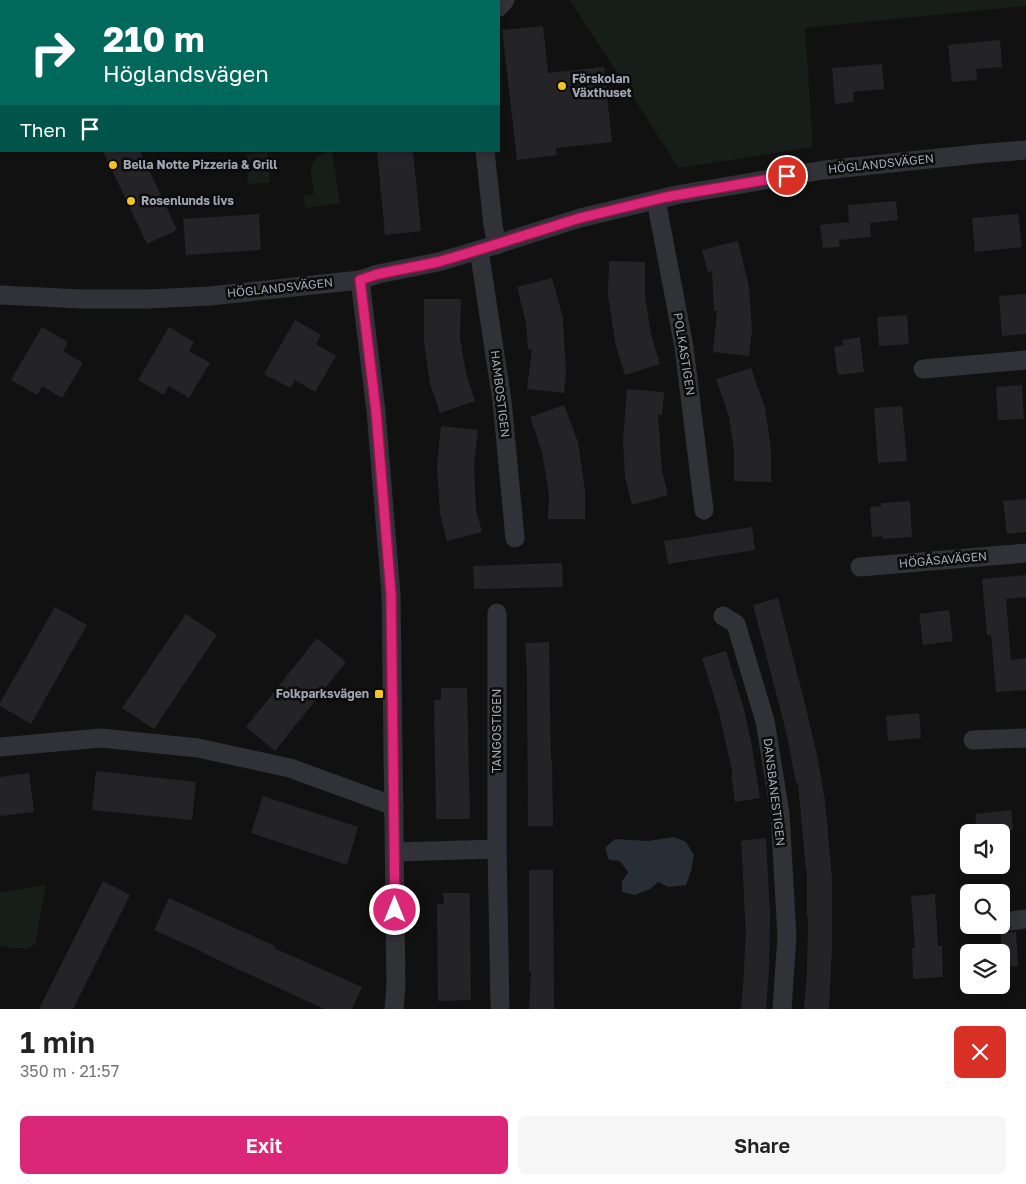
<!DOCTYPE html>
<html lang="en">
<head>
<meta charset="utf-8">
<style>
	body { margin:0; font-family:"Golos Text",sans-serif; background:#f6f6f6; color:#222; height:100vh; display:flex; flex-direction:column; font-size:19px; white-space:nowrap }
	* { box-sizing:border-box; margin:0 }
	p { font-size:16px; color:#767676 }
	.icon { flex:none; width:28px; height:28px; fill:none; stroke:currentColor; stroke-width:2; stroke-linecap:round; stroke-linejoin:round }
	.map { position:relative; height:1009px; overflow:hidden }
	.panel { display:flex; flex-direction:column; background:#fff; flex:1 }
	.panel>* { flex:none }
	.hud { position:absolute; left:0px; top:0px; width:500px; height:152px; box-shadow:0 2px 8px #0003; background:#00695c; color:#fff; overflow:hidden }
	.buttons { position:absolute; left:960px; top:824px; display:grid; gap:10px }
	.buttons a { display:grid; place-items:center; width:50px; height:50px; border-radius:8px; background:#fff; box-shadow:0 2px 8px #0003; font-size:25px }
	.pin { position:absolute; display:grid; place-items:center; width:42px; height:42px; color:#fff; margin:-21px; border:2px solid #fff; border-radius:50%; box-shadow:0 1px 5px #0007 }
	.me { position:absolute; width:55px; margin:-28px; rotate:0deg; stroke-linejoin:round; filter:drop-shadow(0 0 4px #0008) }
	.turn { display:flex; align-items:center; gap:18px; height:105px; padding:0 20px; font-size:22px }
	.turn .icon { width:65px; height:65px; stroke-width:2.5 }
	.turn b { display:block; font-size:35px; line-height:42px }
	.then { display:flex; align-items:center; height:48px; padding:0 20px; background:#0003; gap:10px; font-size:19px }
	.round { display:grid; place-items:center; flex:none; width:52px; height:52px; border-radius:8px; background:#f6f6f6 }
	.headline { display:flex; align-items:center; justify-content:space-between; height:85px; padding:0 20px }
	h1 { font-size:30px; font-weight:600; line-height:38px }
	.action { display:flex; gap:10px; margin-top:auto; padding:10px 20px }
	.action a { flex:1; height:58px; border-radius:8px; background:#db2777; color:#fff; font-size:20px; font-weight:600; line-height:58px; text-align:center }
	.action a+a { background:#f6f6f6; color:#222 }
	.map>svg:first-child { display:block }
	.green { fill:#171d18 }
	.water { fill:#272e36 }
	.building { fill:#242326 }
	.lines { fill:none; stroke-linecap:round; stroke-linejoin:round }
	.street { stroke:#313237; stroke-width:19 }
	.route-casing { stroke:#8e194d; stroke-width:12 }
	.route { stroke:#db2777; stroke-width:9 }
	.poi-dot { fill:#f7c324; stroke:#0c0c0d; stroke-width:2 }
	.labels { text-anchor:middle; stroke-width:5; stroke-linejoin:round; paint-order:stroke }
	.poi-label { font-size:12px; font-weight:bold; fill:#a1a5b3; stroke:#0c0c0d; text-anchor:start }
	.street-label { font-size:12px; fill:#a1a5b3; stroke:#0c0c0d }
</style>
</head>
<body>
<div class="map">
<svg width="1026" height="1009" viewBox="0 0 1026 1009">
	<rect width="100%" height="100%" fill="#111112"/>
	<!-- green -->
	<g class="green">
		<polygon points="570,0 1026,0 1026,6 805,28 813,147 679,168"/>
		<path d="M329 151H332L340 203 305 208 304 195 314 194C311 173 305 160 329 151Z"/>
		<polygon points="268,152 270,183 248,184 246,154"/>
		<polygon points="46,885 35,944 27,949 5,947 0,946 0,892"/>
	</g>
	<!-- water -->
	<polygon class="water" points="674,837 686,842 694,855 691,871 686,885 668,887 658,882 650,889 635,895 622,892 622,882 628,872 620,861 609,860 605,848 615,839 648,841"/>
	<!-- building -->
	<g class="building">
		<polygon points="543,26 548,73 604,67 612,142 556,148 557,155 517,160 502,30"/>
		<polygon points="1000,40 1002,67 976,69 977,80 952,82 948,45"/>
		<polygon points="882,64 884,89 853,92 854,102 835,104 832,68"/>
		<polygon points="103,151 140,151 177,230 147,244"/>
		<polygon points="377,151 413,151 421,231 385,235"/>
		<polygon points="896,201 898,220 870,223 871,237 839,240 840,247 823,248 820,225 849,222 848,205"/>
		<polygon points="259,214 261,250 186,255 183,219"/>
		<polygon points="1018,214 1022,247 975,252 972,218"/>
		<polygon points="738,241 749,287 752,330 749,356 713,352 717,311 714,311 712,271 708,272 702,250"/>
		<polygon points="609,261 645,262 645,295 651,334 660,364 625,375 616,346 608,296"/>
		<polygon points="552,278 563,318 566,374 564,393 527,389 532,349 528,349 526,323 517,287"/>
		<polygon points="1026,294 1026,334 1002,336 999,296"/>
		<polygon points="424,299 461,299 460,337 466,373 475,401 440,413 430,383 424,343"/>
		<polygon points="907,315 909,344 879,346 877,317"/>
		<polygon points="295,320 321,335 316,344 336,356 315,392 295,380 290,388 264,374"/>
		<polygon points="42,327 68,342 63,351 83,363 62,398 42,386 37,395 11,380"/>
		<polygon points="169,327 194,342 189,351 210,363 189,398 169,386 164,395 138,380"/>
		<polygon points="860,337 864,372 838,375 834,347 843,345 842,340"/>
		<polygon points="751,368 765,408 771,449 771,482 734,481 734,451 729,416 716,379"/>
		<polygon points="1022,385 1024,419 998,420 996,387"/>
		<polygon points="627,389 664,392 662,415 658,415 662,471 668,495 632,505 625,477 623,440"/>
		<polygon points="564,405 578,442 585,490 585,519 548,519 549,495 542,452 530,417"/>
		<polygon points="902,406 907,461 878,463 874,408"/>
		<polygon points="441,426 478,430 474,464 476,509 482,532 447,541 440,514 437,466"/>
		<polygon points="1026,499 1026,532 1007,534 1003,501"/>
		<polygon points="910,501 912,537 883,539 883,536 872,537 870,507 881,506 881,503"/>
		<polygon points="752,527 755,550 668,564 664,541"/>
		<polygon points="562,563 563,587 474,589 473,566"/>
		<polygon points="1026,575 1026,597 1006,599 1011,660 1026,658 1026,690 996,692 991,635 987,635 982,579"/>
		<polygon points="778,598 805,704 817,755 825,800 832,878 832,946 829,1009 804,1009 807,972 808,917 807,917 807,870 806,870 798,783 796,783 787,736 780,708 753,605"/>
		<polygon points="55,607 87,625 31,724 0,706 0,703"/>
		<polygon points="949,610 953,641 923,645 919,614"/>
		<polygon points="186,614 217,635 154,729 122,708"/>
		<polygon points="317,638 346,662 275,751 246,727"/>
		<polygon points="549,642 551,761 552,761 553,826 528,826 527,671 525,643"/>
		<polygon points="726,651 744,709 751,742 760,798 735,802 731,775 733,775 719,713 702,658"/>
		<polygon points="441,688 467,688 470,819 436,819 434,700 441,700"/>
		<polygon points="919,713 921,738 888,741 886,716"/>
		<polygon points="96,771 196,782 192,820 92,810"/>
		<polygon points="29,773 34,812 0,816 0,777"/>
		<polygon points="263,796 358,827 347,865 251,833"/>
		<polygon points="1011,810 1013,830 993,832 977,832 975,814"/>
		<polygon points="766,838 770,914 769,970 766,1009 741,1009 744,973 745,942 746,942 743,874 741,841"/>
		<polygon points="529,870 553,870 554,1009 529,1009 531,972 529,972"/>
		<polygon points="103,881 130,895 73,1009 39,1009"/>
		<polygon points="443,893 470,893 471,1000 438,1001 437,904 444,904"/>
		<polygon points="935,894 938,946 942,946 943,977 913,979 912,948 915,948 911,896"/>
		<polygon points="169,898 275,946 274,948 362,987 352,1009 324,1009 203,953 203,952 154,930"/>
		<polygon points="1016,932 1018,966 1001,967 1001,933"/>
	</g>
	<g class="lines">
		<!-- street -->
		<g class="street">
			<polyline points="499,7 505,0"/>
			<polyline points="485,151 493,225 497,245"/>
			<polyline points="656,200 684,347 704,510"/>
			<polyline points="479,250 502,401 515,538"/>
			<polyline points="360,280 376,411 391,594 396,986 394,1009"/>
			<polyline points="0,295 81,299 148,299 210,296 360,280 378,274 438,262 479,250 580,218 676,195 824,170 977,154 1026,150"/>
			<polyline points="923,369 1026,360"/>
			<polyline points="860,567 1026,553"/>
			<polyline points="497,613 497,849 500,1006"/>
			<polyline points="723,616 736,624 765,721 780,813 787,937 782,1009"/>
			<polyline points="973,740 1026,738"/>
			<polyline points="0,747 101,738 198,748 290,768 394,806"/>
			<polyline points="395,852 497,849"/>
			<polyline points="1001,922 1026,919"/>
		</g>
	</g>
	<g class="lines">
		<!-- route casing -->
		<g class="route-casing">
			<polyline id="route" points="395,910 391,594 376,411 360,280 378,274 438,262 465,254 580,218 666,197 787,176"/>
		</g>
		<!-- route -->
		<use href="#route" class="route"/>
	</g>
	<!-- markers -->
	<g class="poi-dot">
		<circle cx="562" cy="86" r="5"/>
		<circle cx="113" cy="165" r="5"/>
		<circle cx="131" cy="201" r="5"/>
		<rect x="374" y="689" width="10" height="10" rx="2.5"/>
	</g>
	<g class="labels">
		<!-- poi labels -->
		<g class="poi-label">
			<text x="572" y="83">Förskolan<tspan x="572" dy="14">Växthuset</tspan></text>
			<text x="123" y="169">Bella Notte Pizzeria &amp; Grill</text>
			<text x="141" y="205">Rosenlunds livs</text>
			<text x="369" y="698" text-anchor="end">Folkparksvägen</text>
		</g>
		<!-- street labels -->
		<g class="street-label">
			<text transform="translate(881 164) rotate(-6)" y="4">HÖGLANDSVÄGEN</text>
			<text transform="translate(280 288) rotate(-6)" y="4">HÖGLANDSVÄGEN</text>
			<text transform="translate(684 354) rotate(81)" y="4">POLKASTIGEN</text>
			<text transform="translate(500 394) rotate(83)" y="4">HAMBOSTIGEN</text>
			<text transform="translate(943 560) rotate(-5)" y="4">HÖGÅSAVÄGEN</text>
			<text transform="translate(497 731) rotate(-90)" y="4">TANGOSTIGEN</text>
			<text transform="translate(774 792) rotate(83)" y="4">DANSBANESTIGEN</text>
		</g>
	</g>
</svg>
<div class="buttons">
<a><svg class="icon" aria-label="sound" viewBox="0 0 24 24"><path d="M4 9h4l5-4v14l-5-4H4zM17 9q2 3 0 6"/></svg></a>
<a><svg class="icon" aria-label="search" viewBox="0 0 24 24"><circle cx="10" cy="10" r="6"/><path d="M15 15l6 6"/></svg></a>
<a><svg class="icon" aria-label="layers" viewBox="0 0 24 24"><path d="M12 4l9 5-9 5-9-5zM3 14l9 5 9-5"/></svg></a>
</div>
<div class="pin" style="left:787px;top:176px;background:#d93025"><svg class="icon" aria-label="arrive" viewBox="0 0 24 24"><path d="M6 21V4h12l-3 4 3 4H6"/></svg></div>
<svg class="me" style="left:395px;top:910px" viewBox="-20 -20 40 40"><circle r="17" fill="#db2777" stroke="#fff" stroke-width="3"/><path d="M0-11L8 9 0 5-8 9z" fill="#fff"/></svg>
<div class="hud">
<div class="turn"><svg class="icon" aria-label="right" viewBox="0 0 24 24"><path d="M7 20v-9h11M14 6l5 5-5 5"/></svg><div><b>210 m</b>Höglandsvägen</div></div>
<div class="then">Then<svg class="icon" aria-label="arrive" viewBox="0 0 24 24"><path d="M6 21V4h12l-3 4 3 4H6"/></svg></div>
</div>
</div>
<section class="panel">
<div class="headline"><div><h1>1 min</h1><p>350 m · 21:57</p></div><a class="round" style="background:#d93025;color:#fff"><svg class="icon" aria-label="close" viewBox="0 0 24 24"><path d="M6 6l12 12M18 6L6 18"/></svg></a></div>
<div class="action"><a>Exit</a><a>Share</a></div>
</section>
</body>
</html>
